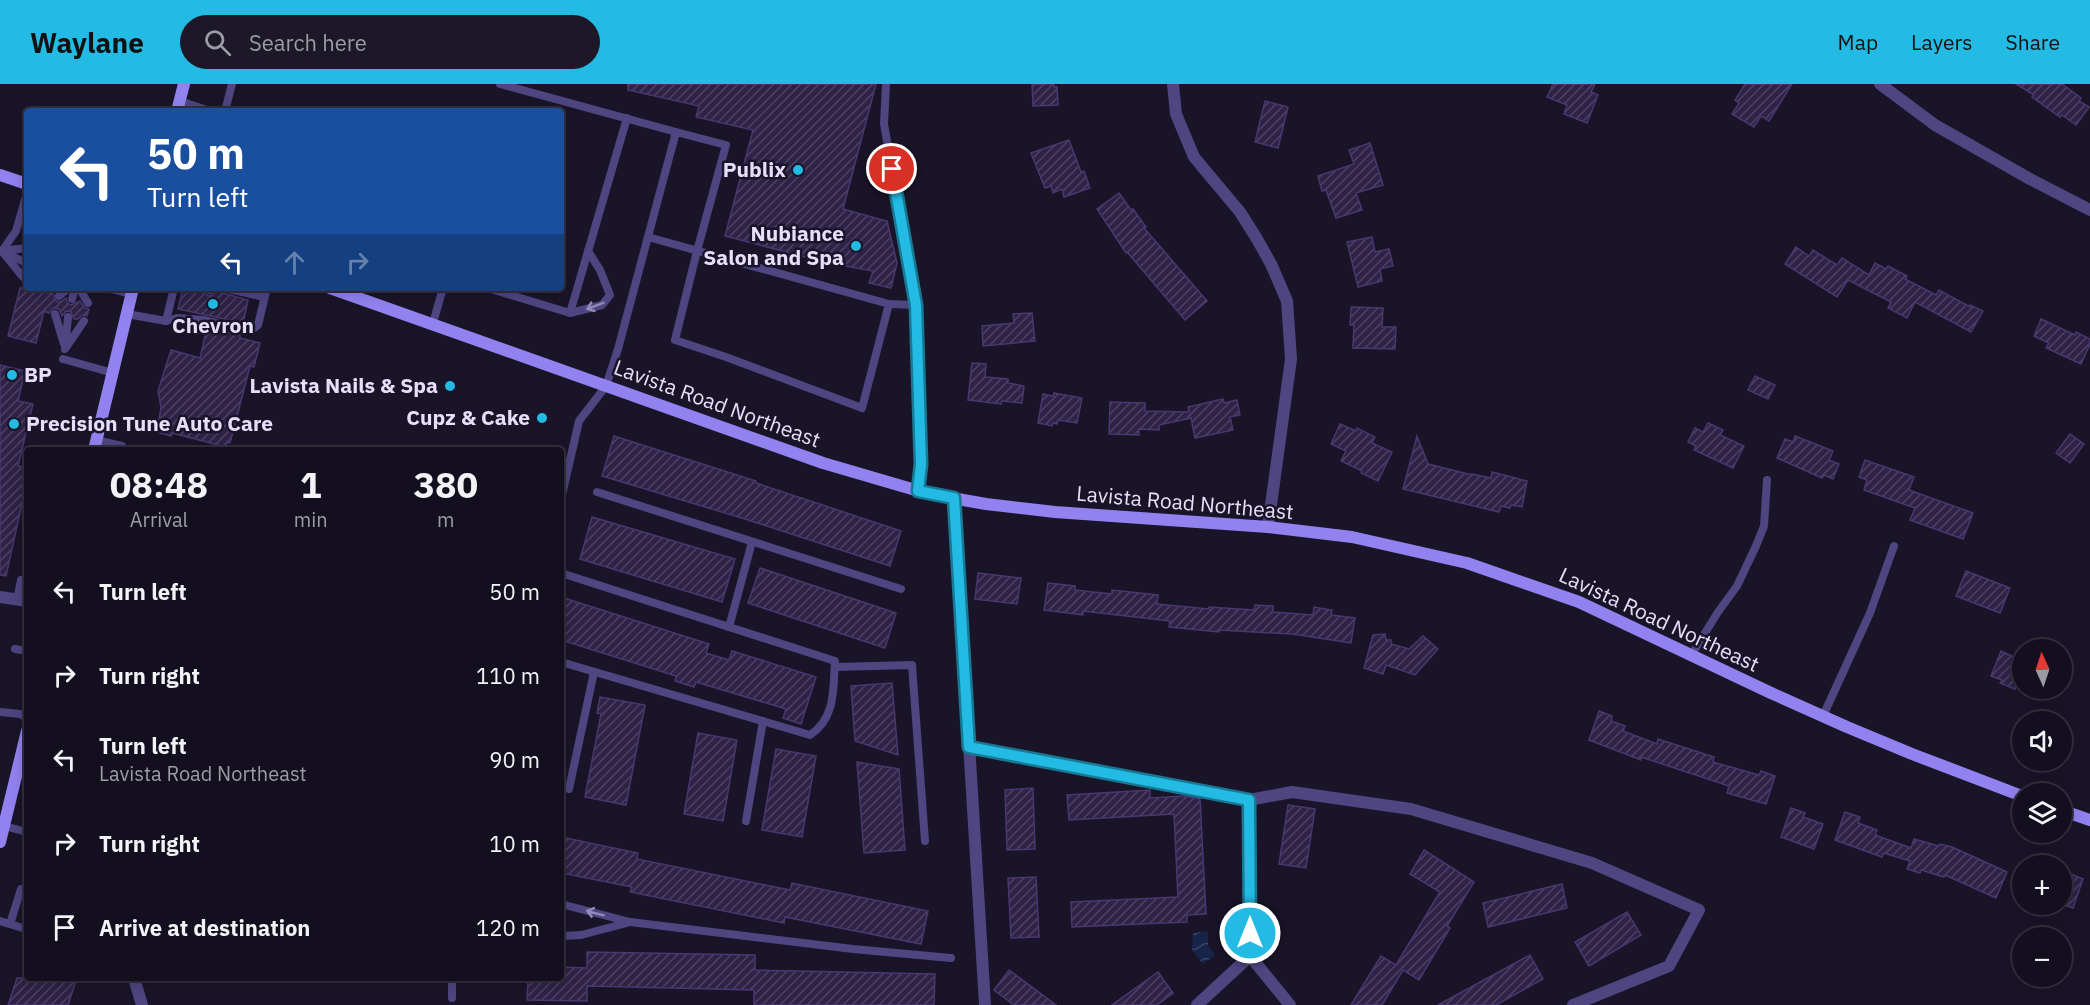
<!DOCTYPE html>
<html lang="en">
<head>
<meta charset="utf-8">
<style>
	body { margin:0; font-family:"IBM Plex Sans",sans-serif; background:#1d1827; color:#f1f3f6; height:100vh; display:flex; flex-direction:column; font-size:22px; white-space:nowrap }
	* { box-sizing:border-box; margin:0 }
	p { font-size:20px; color:#9d9ca4 }
	.icon { flex:none; width:33px; height:33px; fill:none; stroke:currentColor; stroke-width:2; stroke-linecap:round; stroke-linejoin:round }
	.map { position:relative; flex:1; overflow:hidden }
	.panel { position:absolute; left:24px; top:363px; width:540px; height:534px; display:flex; flex-direction:column; background:#140f1e; border-radius:6px; box-shadow:0 3px 15px #0003,0 0 0 2px #332f3c }
	.panel>* { flex:none }
	.top-card { position:absolute; left:24px; top:24px; width:540px; height:183px; border-radius:6px; box-shadow:0 3px 15px #0003,0 0 0 2px #332f3c; background:#1a4fa0; color:#fff; overflow:hidden }
	.needle { width:39px; rotate:357deg }
	.controls { position:absolute; left:2012px; top:555px; display:grid; gap:12px }
	.controls a { display:grid; place-items:center; width:60px; height:60px; border-radius:50%; background:#140f1e; box-shadow:0 3px 15px #0003,0 0 0 2px #332f3c; font-size:30px }
	.pin { position:absolute; display:grid; place-items:center; width:51px; height:51px; color:#fff; margin:-26px; border:3px solid #fff; border-radius:50%; box-shadow:0 2px 6px #0007 }
	.me { position:absolute; width:66px; margin:-33px; rotate:0deg; stroke-linejoin:round; filter:drop-shadow(0 0 4px #0008) }
	.turn { display:flex; align-items:center; gap:21px; height:126px; padding:0 24px; font-size:27px }
	.turn .icon { width:78px; height:78px; stroke-width:2.5 }
	.turn b { display:block; font-size:42px; line-height:51px }
	.lanes { display:flex; align-items:center; height:57px; padding:0 24px; background:#0003; justify-content:center; gap:30px; direction:ltr }
	.lanes .off { opacity:.35 }
	.eta { display:flex; justify-content:space-evenly; align-items:center; height:102px; text-align:center }
	.eta b { font-size:36px; font-weight:800; line-height:42px }
	ul { padding:0; list-style:none }
	li { display:flex; align-items:center; gap:18px; height:84px; padding:0 24px }
	li div { flex:1 }
	li b { display:block; font-size:22px }
	li em { font-style:normal }
	header { display:flex; align-items:center; gap:36px; box-sizing:border-box; height:84px; padding:0 30px; background:#23bae3; color:#111 }
	header strong { font-size:28px }
	nav { display:flex; gap:33px; margin-inline-start:auto; font-size:21px }
	.search { width:420px; height:54px; background:#1d1827; display:flex; align-items:center; gap:15px; box-sizing:border-box; padding:0 21px; border-radius:33px; color:#9d9ca4; font-size:22px }
	.map>svg:first-child { display:block }
	.water { fill:url(#water-waves) }
	.building { fill:url(#building-hatch); stroke:#493770; stroke-width:1.5 }
	.lines { fill:none; stroke-linecap:round; stroke-linejoin:round }
	.service { stroke:#4e4581; stroke-width:8 }
	.minor { stroke:#4e4581; stroke-width:12 }
	.secondary { stroke:#9182ef; stroke-width:12 }
	.oneway { stroke:#928ab8 }
	.route-casing { stroke:#177994; stroke-width:15 }
	.route { stroke:#23bae3; stroke-width:10 }
	.poi-dot { fill:#23bae3; stroke:#1a1428; stroke-width:2 }
	.labels { text-anchor:middle; stroke-width:5; stroke-linejoin:round; paint-order:stroke }
	.poi-label { font-size:21px; font-weight:bold; fill:#e6dffb; stroke:#1a1428; text-anchor:end }
	.street-label { font-size:21px; fill:#e6dffb; stroke:#1a1428 }
</style>
</head>
<body>
<header>
<strong>Waylane</strong>
<div class="search"><svg class="icon" aria-label="search" viewBox="0 0 24 24"><circle cx="10" cy="10" r="6"/><path d="M15 15l6 6"/></svg>Search here</div>
<nav><a>Map</a><a>Layers</a><a>Share</a></nav>
</header>
<div class="map">
<svg width="2090" height="921" viewBox="0 0 2090 921">
	<defs>
		<pattern id="water-waves" width="16" height="10" patternUnits="userSpaceOnUse" patternTransform="scale(1.5)"><rect width="16" height="10" fill="#16244a"/><path d="M0 5q4-4 8 0t8 0" fill="none" stroke="#384365"/></pattern>
		<pattern id="building-hatch" width="6" height="6" patternUnits="userSpaceOnUse" patternTransform="scale(1.5)"><rect width="6" height="6" fill="#2e2247"/><path d="M-1 1l2-2M0 6l6-6M5 7l2-2" fill="none" stroke="#4c4262"/></pattern>
	</defs>
	<rect width="100%" height="100%" fill="#1a1428"/>
	<!-- water -->
	<polygon class="water" points="1208,847 1208,862 1215,871 1203,880 1192,866 1193,849"/>
	<!-- building -->
	<g class="building">
		<polygon points="628,0 876,0 843,125 887,137 897,179 891,204 869,199 873,187 829,179 725,152 753,46 696,33 699,22 628,6"/>
		<polygon points="1032,0 1054,0 1054,3 1057,3 1058,21 1033,22"/>
		<polygon points="1553,0 1595,0 1591,8 1598,11 1587,39 1564,30 1567,21 1547,13"/>
		<polygon points="1745,0 1792,0 1769,37 1761,32 1754,43 1732,30 1739,19 1735,16"/>
		<polygon points="2016,0 2062,0 2081,14 2079,17 2089,23 2076,41 2062,31 2060,33 2032,13 2034,11"/>
		<polygon points="1265,17 1288,23 1278,64 1255,58"/>
		<polygon points="1069,56 1081,88 1084,87 1090,104 1064,113 1062,105 1053,109 1051,102 1045,104 1031,69"/>
		<polygon points="1370,59 1383,101 1356,109 1362,126 1336,134 1326,106 1322,107 1318,92 1354,80 1349,66"/>
		<polygon points="1119,109 1131,126 1133,125 1146,143 1144,144 1207,217 1185,236 1127,168 1126,169 1097,125"/>
		<polygon points="1372,153 1375,168 1389,165 1393,182 1380,185 1382,197 1358,203 1347,158"/>
		<polygon points="1796,163 1809,172 1813,166 1837,181 1842,174 1869,191 1875,179 1886,185 1888,182 1907,192 1905,195 1936,211 1939,206 1970,223 1970,221 1983,227 1971,248 1915,218 1907,234 1888,224 1891,218 1848,196 1837,213 1785,180"/>
		<polygon points="20,204 44,204 43,208 53,210 56,217 60,218 66,214 67,219 71,221 80,217 85,224 89,225 87,232 82,231 78,235 74,235 71,228 66,227 62,232 59,225 54,224 49,229 44,227 36,259 8,252"/>
		<polygon points="183,204 203,205 204,209 208,212 212,211 215,207 248,216 243,239 178,225"/>
		<polygon points="1351,223 1383,224 1382,243 1396,243 1395,265 1353,264 1354,241 1350,241"/>
		<polygon points="1032,229 1035,257 983,262 982,242 1014,239 1013,230"/>
		<polygon points="2041,235 2075,251 2076,248 2090,255 2090,260 2081,280 2046,264 2049,259 2034,252"/>
		<polygon points="207,243 240,251 240,254 260,259 254,283 250,282 230,359 227,358 226,363 172,349 171,352 157,348 161,323 158,307 171,266 200,274"/>
		<polygon points="972,279 986,280 985,293 1008,295 1008,299 1024,302 1022,319 1002,317 1001,320 968,316"/>
		<polygon points="0,281 25,287 18,317 33,320 18,382 27,384 27,397 6,492 0,491"/>
		<polygon points="1755,292 1775,301 1768,315 1748,306"/>
		<polygon points="1054,309 1082,314 1077,339 1058,336 1057,340 1053,339 1052,342 1038,339 1043,310 1053,312"/>
		<polygon points="1223,315 1224,319 1237,316 1240,331 1230,333 1233,346 1195,354 1191,334 1159,341 1159,346 1139,345 1139,351 1109,350 1110,318 1145,319 1145,327 1189,328 1188,323"/>
		<polygon points="1708,339 1723,346 1720,351 1744,362 1733,384 1694,366 1696,362 1688,358 1695,344 1703,348"/>
		<polygon points="1340,340 1356,347 1357,344 1375,353 1372,359 1392,368 1378,397 1361,389 1362,387 1341,377 1346,367 1331,360"/>
		<polygon points="2070,350 2084,360 2070,379 2056,369"/>
		<polygon points="614,352 756,397 756,399 901,447 890,482 745,435 602,392"/>
		<polygon points="1417,352 1428,380 1472,391 1472,390 1491,394 1492,388 1527,397 1522,423 1511,421 1510,424 1501,422 1499,428 1403,405"/>
		<polygon points="1795,352 1833,367 1829,376 1839,380 1833,395 1824,391 1822,394 1777,374 1785,355 1793,358"/>
		<polygon points="1865,376 1914,393 1909,406 1973,429 1963,455 1910,436 1915,424 1864,406 1867,396 1859,393"/>
		<polygon points="592,433 735,475 722,518 580,475"/>
		<polygon points="760,484 896,529 885,564 748,519"/>
		<polygon points="1966,487 2010,504 2000,529 1956,512"/>
		<polygon points="978,489 1021,494 1017,520 975,515"/>
		<polygon points="1048,499 1075,502 1075,506 1112,510 1112,506 1158,511 1157,520 1209,525 1209,523 1254,526 1255,521 1273,522 1273,528 1313,531 1314,523 1332,526 1331,531 1355,534 1351,559 1292,550 1219,546 1219,548 1169,543 1170,537 1083,527 1083,531 1044,526"/>
		<polygon points="561,513 709,560 706,569 729,576 732,567 816,593 801,640 783,634 786,625 696,598 694,603 675,597 676,592 561,556"/>
		<polygon points="1385,550 1386,556 1391,556 1391,560 1409,565 1423,552 1438,565 1415,591 1386,581 1383,590 1364,584 1373,551"/>
		<polygon points="2001,567 2022,577 2022,603 2017,601 2015,605 2000,599 2002,596 1991,592"/>
		<polygon points="892,599 898,671 855,657 851,602"/>
		<polygon points="600,613 645,621 626,721 585,713 601,630 597,629"/>
		<polygon points="1599,627 1612,632 1611,637 1625,642 1623,647 1657,660 1658,655 1714,673 1713,678 1759,691 1761,687 1775,692 1766,720 1727,709 1729,702 1641,673 1641,676 1589,656"/>
		<polygon points="698,649 737,656 723,737 684,730"/>
		<polygon points="776,665 816,672 802,753 762,746"/>
		<polygon points="857,678 899,685 905,766 864,769"/>
		<polygon points="1033,704 1035,765 1007,766 1005,706"/>
		<polygon points="1150,706 1150,714 1184,712 1200,715 1206,830 1187,831 1187,838 1072,843 1071,818 1178,813 1174,730 1069,736 1067,711"/>
		<polygon points="1288,721 1315,725 1306,784 1279,780"/>
		<polygon points="1791,724 1805,729 1803,733 1823,740 1814,765 1781,753"/>
		<polygon points="1845,728 1860,733 1858,739 1877,746 1875,751 1911,764 1914,755 1939,762 1940,760 1952,763 2007,788 1996,814 1945,791 1944,793 1921,786 1920,789 1907,785 1910,777 1884,769 1882,773 1835,756"/>
		<polygon points="561,753 638,769 637,775 790,806 792,799 928,827 921,860 785,833 784,839 630,808 632,803 561,789"/>
		<polygon points="1424,766 1474,798 1447,842 1450,844 1419,896 1403,886 1382,921 1351,921 1381,872 1396,881 1440,808 1410,790"/>
		<polygon points="2061,786 2083,795 2073,824 2061,820"/>
		<polygon points="1036,793 1039,853 1011,854 1008,794"/>
		<polygon points="1562,800 1567,824 1488,843 1483,819"/>
		<polygon points="1627,828 1641,851 1589,882 1575,858"/>
		<polygon points="587,868 755,871 755,886 935,890 934,921 754,921 754,906 587,902 587,917 527,916 528,894 561,894 561,883 587,884"/>
		<polygon points="1530,871 1543,895 1496,921 1438,921"/>
		<polygon points="1009,886 1056,921 1014,921 994,906"/>
		<polygon points="1158,888 1173,909 1157,921 1112,921"/>
		<polygon points="17,894 77,894 68,921 8,921"/>
	</g>
	<g class="lines">
		<!-- service -->
		<g class="service">
			<polyline points="500,0 676,48"/>
			<polyline points="886,0 884,40 916,221"/>
			<polyline points="180,17 210,27"/>
			<polyline points="225,27 232,0"/>
			<polyline points="648,153 889,220 916,221 921,380 918,407"/>
			<polyline points="2,167 16,147 27,109"/>
			<polyline points="6,169 26,179"/>
			<polyline points="23,193 2,167 27,164"/>
			<polyline points="79,204 88,219"/>
			<polyline points="108,204 132,210"/>
			<polyline points="224,204 264,213"/>
			<polyline points="488,204 570,229 602,221 610,211 600,186 588,167"/>
			<polyline points="209,206 209,204"/>
			<polyline points="59,212 69,204"/>
			<polyline points="72,215 75,204"/>
			<polyline points="570,229 627,34"/>
			<polyline points="55,230 64,260"/>
			<polyline points="127,230 166,237 177,234 203,236 250,247 258,241 267,204"/>
			<polyline points="68,233 65,265 84,237"/>
			<polyline points="166,237 174,204"/>
			<polyline points="433,239 443,204"/>
			<polyline points="63,275 113,289"/>
			<polyline points="96,356 122,362"/>
			<polyline points="597,408 901,505"/>
			<polyline points="561,415 579,337 606,302 618,265 676,48 726,61 697,167 675,256 726,273 862,324 889,220"/>
			<path d="M561 489 835 577C833 605 836 634 810 651L561 578"/>
			<polyline points="17,516 21,496"/>
			<polyline points="729,543 752,458"/>
			<polyline points="15,565 27,567"/>
			<polyline points="1692,570 1718,528 1737,502 1756,462 1764,442 1767,396"/>
			<polyline points="835,583 912,581 925,757"/>
			<polyline points="0,628 20,630 27,634"/>
			<polyline points="1823,632 1870,529 1894,462"/>
			<polyline points="569,705 594,588"/>
			<polyline points="746,737 763,637"/>
			<polyline points="4,742 27,748"/>
			<polyline points="561,820 630,838 853,865 951,874"/>
			<polyline points="0,837 26,845 27,841"/>
			<polyline points="10,840 21,805"/>
			<polyline points="561,852 581,851 627,839"/>
			<polyline points="452,914 452,894"/>
		</g>
		<!-- minor -->
		<g class="minor">
			<polyline points="1173,0 1176,30 1194,73 1240,128 1257,155 1271,180 1287,217 1291,275 1268,443"/>
			<polyline points="1880,0 1935,41 2030,95 2090,126"/>
			<polyline points="954,414 985,921"/>
			<polyline points="0,513 27,517"/>
			<polyline points="969,663 1249,716 1292,708 1411,725 1592,779 1699,826 1669,882 1573,921"/>
			<polyline points="1249,716 1250,872 1290,921"/>
			<polyline points="134,894 142,921"/>
			<polyline points="1197,921 1250,872"/>
		</g>
		<!-- secondary -->
		<g class="secondary">
			<polyline points="177,27 184,0"/>
			<polyline points="0,91 27,100"/>
			<polyline points="330,204 823,379 929,410 986,420 1055,428 1268,443 1352,453 1467,479 1579,518 1771,609 1847,643 1912,670 2022,712"/>
			<polyline points="94,366 133,204"/>
			<polyline points="2061,726 2090,736"/>
			<polyline points="0,758 27,647"/>
		</g>
	</g>
	<!-- one-way arrows -->
	<defs><path id="oneway-shaft" d="M-6 0H5M1.5-3L5.5 0L1.5 3" fill="none" stroke-width="1.6" stroke-linecap="round" stroke-linejoin="round" transform="scale(1.5)"/></defs>
	<g class="oneway">
		<use href="#oneway-shaft" transform="translate(595 222) rotate(159)"/>
		<use href="#oneway-shaft" transform="translate(595 829) rotate(-165)"/>
	</g>
	<g class="lines">
		<!-- route casing -->
		<g class="route-casing">
			<polyline id="route" points="892,85 916,221 921,380 918,407 954,414 969,663 1249,716 1250,849"/>
		</g>
		<!-- route -->
		<use href="#route" class="route"/>
	</g>
	<!-- markers -->
	<g class="poi-dot">
		<circle cx="798" cy="86" r="6"/>
		<circle cx="856" cy="162" r="6"/>
		<circle cx="213" cy="220" r="6"/>
		<circle cx="12" cy="291" r="6"/>
		<circle cx="450" cy="302" r="6"/>
		<circle cx="542" cy="334" r="6"/>
		<circle cx="14" cy="340" r="6"/>
	</g>
	<g class="labels">
		<!-- poi labels -->
		<g class="poi-label">
			<text x="786" y="93">Publix</text>
			<text x="844" y="157">Nubiance<tspan x="844" dy="24">Salon and Spa</tspan></text>
			<text x="213" y="249" text-anchor="middle">Chevron</text>
			<text x="24" y="298" text-anchor="start">BP</text>
			<text x="438" y="309">Lavista Nails &amp; Spa</text>
			<text x="530" y="341">Cupz &amp; Cake</text>
			<text x="26" y="347" text-anchor="start">Precision Tune Auto Care</text>
		</g>
		<!-- street labels -->
		<g class="street-label">
			<text transform="translate(717 320) rotate(20)" y="7">Lavista Road Northeast</text>
			<text transform="translate(1185 419) rotate(5)" y="7">Lavista Road Northeast</text>
			<text transform="translate(1659 536) rotate(25)" y="7">Lavista Road Northeast</text>
		</g>
	</g>
</svg>
<div class="controls">
<a><svg class="needle" viewBox="-14 -14 28 28"><path d="M0-13l5 13h-10z" fill="#e53935"/><path d="M0 13l5-13h-10z" fill="#9d9ca4"/></svg></a>
<a><svg class="icon" aria-label="sound" viewBox="0 0 24 24"><path d="M4 9h4l5-4v14l-5-4H4zM17 9q2 3 0 6"/></svg></a>
<a><svg class="icon" aria-label="layers" viewBox="0 0 24 24"><path d="M12 4l9 5-9 5-9-5zM3 14l9 5 9-5"/></svg></a>
<a>+</a>
<a>−</a>
</div>
<div class="pin" style="left:892px;top:85px;background:#d93025"><svg class="icon" aria-label="arrive" viewBox="0 0 24 24"><path d="M6 21V4h12l-3 4 3 4H6"/></svg></div>
<svg class="me" style="left:1250px;top:849px" viewBox="-20 -20 40 40"><circle r="17" fill="#23bae3" stroke="#fff" stroke-width="3"/><path d="M0-11L8 9 0 5-8 9z" fill="#fff"/></svg>
<div class="top-card">
<div class="turn"><svg class="icon" aria-label="left" viewBox="0 0 24 24"><path d="M17 20v-9H6M10 6l-5 5 5 5"/></svg><div><b>50 m</b>Turn left</div></div>
<div class="lanes"><svg class="icon" aria-label="left" viewBox="0 0 24 24"><path d="M17 20v-9H6M10 6l-5 5 5 5"/></svg><svg class="icon off" aria-label="ahead" viewBox="0 0 24 24"><path d="M12 20V5M6 11l6-6 6 6"/></svg><svg class="icon off" aria-label="right" viewBox="0 0 24 24"><path d="M7 20v-9h11M14 6l5 5-5 5"/></svg></div>
</div>
<section class="panel">
<div class="eta">
<div><b>08:48</b><p>Arrival</p></div>
<div><b>1</b><p>min</p></div>
<div><b>380</b><p>m</p></div>
</div>
<ul>
<li><svg class="icon" aria-label="left" viewBox="0 0 24 24"><path d="M17 20v-9H6M10 6l-5 5 5 5"/></svg><div><b>Turn left</b></div><em>50 m</em></li>
<li><svg class="icon" aria-label="right" viewBox="0 0 24 24"><path d="M7 20v-9h11M14 6l5 5-5 5"/></svg><div><b>Turn right</b></div><em>110 m</em></li>
<li><svg class="icon" aria-label="left" viewBox="0 0 24 24"><path d="M17 20v-9H6M10 6l-5 5 5 5"/></svg><div><b>Turn left</b><p>Lavista Road Northeast</p></div><em>90 m</em></li>
<li><svg class="icon" aria-label="right" viewBox="0 0 24 24"><path d="M7 20v-9h11M14 6l5 5-5 5"/></svg><div><b>Turn right</b></div><em>10 m</em></li>
<li><svg class="icon" aria-label="arrive" viewBox="0 0 24 24"><path d="M6 21V4h12l-3 4 3 4H6"/></svg><div><b>Arrive at destination</b></div><em>120 m</em></li>
</ul>
</section>
</div>
</body>
</html>
